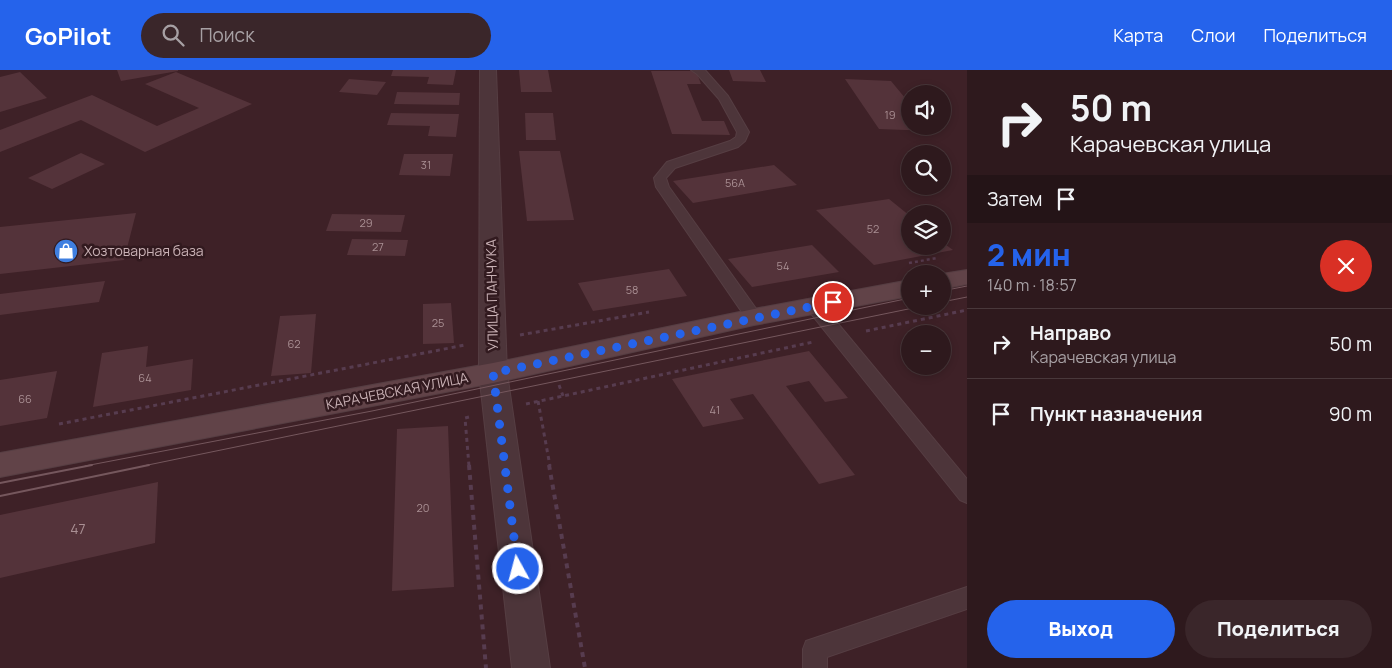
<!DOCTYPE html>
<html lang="ru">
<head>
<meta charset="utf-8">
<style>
	body { margin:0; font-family:Manrope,sans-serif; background:#3a262a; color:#f1f3f6; height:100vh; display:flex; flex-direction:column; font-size:19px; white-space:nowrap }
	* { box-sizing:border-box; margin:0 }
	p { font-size:16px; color:#a7a0a4 }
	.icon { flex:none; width:28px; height:28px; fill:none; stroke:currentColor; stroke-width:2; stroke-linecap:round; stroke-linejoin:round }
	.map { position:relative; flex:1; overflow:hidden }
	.side { display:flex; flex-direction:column; background:#2e191d; width:425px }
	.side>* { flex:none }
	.hud { background:#2e191d; color:#f1f3f6; overflow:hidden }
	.buttons { position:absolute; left:901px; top:15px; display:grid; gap:10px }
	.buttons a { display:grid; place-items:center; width:50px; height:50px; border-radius:50%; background:#2e191d; box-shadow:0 2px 8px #0003,0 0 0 1px #49383b; font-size:25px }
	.pin { position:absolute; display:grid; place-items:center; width:42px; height:42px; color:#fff; margin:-21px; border:2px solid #fff; border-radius:50%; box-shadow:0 1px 5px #0007 }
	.me { position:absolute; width:55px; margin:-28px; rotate:353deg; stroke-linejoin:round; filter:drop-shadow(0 0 4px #0008) }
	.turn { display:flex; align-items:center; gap:18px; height:105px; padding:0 20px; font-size:22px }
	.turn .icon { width:65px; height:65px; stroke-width:2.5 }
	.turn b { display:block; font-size:35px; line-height:42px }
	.then { display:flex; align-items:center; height:48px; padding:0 20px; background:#0003; gap:10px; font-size:19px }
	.round { display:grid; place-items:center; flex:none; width:52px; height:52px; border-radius:26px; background:#3a262a }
	.summary { display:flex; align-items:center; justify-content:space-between; height:85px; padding:0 20px }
	h1 { font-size:30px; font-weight:800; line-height:38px; color:#2563eb }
	.button { display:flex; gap:10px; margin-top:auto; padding:10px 20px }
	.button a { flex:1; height:58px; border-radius:30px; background:#2563eb; color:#fff; font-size:20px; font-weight:800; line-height:58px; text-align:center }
	.button a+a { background:#3a262a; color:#f1f3f6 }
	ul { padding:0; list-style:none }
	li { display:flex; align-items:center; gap:15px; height:70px; padding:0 20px; border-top:1px solid #49383b }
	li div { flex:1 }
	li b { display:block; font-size:19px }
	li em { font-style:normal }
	header { display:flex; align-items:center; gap:30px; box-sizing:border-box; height:70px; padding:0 25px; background:#2563eb; color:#fff }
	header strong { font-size:24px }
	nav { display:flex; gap:28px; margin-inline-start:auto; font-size:18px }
	.search { width:350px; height:45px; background:#3a262a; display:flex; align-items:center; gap:12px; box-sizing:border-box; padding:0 18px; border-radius:28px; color:#a7a0a4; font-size:19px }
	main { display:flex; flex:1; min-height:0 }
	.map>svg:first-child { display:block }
	.building { fill:#54333a }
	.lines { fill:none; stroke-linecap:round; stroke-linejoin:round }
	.lane-casing { stroke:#563e43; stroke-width:2 }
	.street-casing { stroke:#563e43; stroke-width:2 }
	.secondary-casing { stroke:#563e43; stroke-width:2 }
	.path-far2 { stroke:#573c4f; stroke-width:2.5; stroke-dasharray:3 3; stroke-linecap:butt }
	.path-far1 { stroke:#573c4f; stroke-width:3; stroke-dasharray:4 4; stroke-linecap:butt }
	.path { stroke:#573c4f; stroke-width:4; stroke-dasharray:5 5; stroke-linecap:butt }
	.lane { fill:#4d353a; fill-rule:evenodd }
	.street { fill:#4d353a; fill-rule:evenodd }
	.secondary { fill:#614348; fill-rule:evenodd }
	.tram-far1 { stroke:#75575d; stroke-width:1 }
	.tram { stroke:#75575d; stroke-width:2 }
	.route { stroke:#2563eb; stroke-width:9; stroke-dasharray:0 16.2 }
	.labels { text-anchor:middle; stroke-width:5; stroke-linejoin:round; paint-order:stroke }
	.number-label { font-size:11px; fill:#aa9094 }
	.poi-label { font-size:14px; fill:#c9b1b5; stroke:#321a1f; text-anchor:start }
	.street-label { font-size:14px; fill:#c9b1b5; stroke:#321a1f }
	.near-number-label { font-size:14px; fill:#aa9094 }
</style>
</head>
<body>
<header>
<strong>GoPilot</strong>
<div class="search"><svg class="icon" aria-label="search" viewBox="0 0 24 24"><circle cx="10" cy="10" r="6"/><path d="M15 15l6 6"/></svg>Поиск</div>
<nav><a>Карта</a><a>Слои</a><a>Поделиться</a></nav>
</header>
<main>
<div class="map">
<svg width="967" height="598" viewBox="0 0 967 598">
	<rect width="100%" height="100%" fill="#3e2127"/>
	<!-- building -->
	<g class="building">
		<polygon points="117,0 178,0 178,1 121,11"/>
		<polygon points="393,0 456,0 453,15 427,14 429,7 391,6"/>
		<polygon points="519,0 548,0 552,22 521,22"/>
		<polygon points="729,0 760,0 766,12 733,11"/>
		<polygon points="651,1 696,1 701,14 687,14 702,51 724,51 730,65 672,64"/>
		<polygon points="20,2 47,28 0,42 0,7"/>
		<polygon points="176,2 252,34 145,82 81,50 0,82 0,60 92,25 157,56 199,38 145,14"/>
		<polygon points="349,9 386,12 377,25 339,22"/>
		<polygon points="845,9 891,11 910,34 910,56 928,56 932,61 879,59"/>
		<polygon points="397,22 460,23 459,35 394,34"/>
		<polygon points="391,43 459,44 456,67 428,66 430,56 387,55"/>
		<polygon points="525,43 553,43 556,70 526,70"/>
		<polygon points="519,81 560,81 574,150 527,151"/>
		<polygon points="81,83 105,94 52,119 28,108"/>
		<polygon points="404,84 453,84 450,106 399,105"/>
		<polygon points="774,95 797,115 693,133 673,111"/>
		<polygon points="889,129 910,146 910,176 942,176 942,172 953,180 874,195 816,140"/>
		<polygon points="136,143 124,190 0,204 0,157"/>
		<polygon points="332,144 405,145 401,162 326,161"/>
		<polygon points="352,169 408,170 405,186 347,185"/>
		<polygon points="812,175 839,202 752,217 728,189"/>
		<polygon points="669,199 687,226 593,241 578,213"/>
		<polygon points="105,211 99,232 0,245 0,224"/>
		<polygon points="451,233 454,273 423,274 423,234"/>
		<polygon points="316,244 311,303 271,306 280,246"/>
		<polygon points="148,276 146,297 193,289 191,320 93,337 102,283"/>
		<polygon points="809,281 848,328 825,332 809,311 786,316 855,405 819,414 753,324 730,329 744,349 703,357 672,309"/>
		<polygon points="57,301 47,348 0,356 0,310"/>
		<polygon points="448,356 454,517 392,521 397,359"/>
		<polygon points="158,412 155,473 0,508 0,445"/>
	</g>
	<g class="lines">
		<!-- lane casing -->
		<g class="lane-casing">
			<g id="lane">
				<polygon points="691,0 705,0 728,26 749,62 745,71 738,77 675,98 666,108 669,117 762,247 760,251 754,252 748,251 656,117 654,108 667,92 730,71 736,67 737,62 719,29 697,4"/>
				<polygon points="814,231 820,232 967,409 967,433 960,430 808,240 806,236 808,232"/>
				<polygon points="967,517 967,539 827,587 827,598 803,598 803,579 806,571"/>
			</g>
		</g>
		<!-- street casing -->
		<g class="street-casing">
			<polygon id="street" points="480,0 496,0 507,303 550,598 512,598 479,303"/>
		</g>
		<!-- secondary casing -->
		<g class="secondary-casing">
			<g id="secondary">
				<polygon points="967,200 967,214 942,219 942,204"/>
				<polygon points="910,210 910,226 754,255 493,313 0,407 0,383 493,293 754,239"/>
			</g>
		</g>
		<!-- path-far2 -->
		<polyline class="path-far2" points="909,193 937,188"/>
		<!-- path-far1 -->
		<g class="path-far1">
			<polyline points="866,261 967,240"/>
			<polyline points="520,265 649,242"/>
			<polyline points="559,315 563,326"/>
			<polyline points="538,331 550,396"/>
			<polyline points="526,334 813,272"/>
			<polyline points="469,347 465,348 469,396"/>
			<polyline points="59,354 465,275"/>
		</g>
		<!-- path -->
		<g class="path">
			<polyline points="469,395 486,598"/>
			<polyline points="549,395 585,598"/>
		</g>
		<!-- lane -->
		<use href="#lane" class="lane"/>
		<!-- street -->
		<use href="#street" class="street"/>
		<!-- secondary -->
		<use href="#secondary" class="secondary"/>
		<!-- tram-far1 -->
		<g class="tram-far1">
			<polyline points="942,221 967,216"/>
			<polyline points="942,232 967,227"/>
			<polyline points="85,396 372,341 910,228"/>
			<polyline points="143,396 923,236"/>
		</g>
		<!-- tram -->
		<g class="tram">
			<polyline points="0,413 92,395"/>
			<polyline points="0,426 149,395"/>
		</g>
	</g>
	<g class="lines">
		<!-- route -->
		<polyline class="route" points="518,499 493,303 833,232"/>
	</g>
	<!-- icons -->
	<defs>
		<g id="shop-disc" transform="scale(1.25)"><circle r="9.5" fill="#3f7fe0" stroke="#321a1f"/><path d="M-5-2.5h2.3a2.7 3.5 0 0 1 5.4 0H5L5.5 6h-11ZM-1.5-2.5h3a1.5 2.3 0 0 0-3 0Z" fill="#fff"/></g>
	</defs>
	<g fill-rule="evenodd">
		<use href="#shop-disc" x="66" y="181"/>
	</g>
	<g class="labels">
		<!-- number labels -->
		<g class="number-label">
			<text x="890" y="49">19</text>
			<text x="426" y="99">31</text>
			<text x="735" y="117">56А</text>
			<text x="366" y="157">29</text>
			<text x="873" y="163">52</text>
			<text x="378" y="181">27</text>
			<text x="783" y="200">54</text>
			<text x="632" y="224">58</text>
			<text x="438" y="257">25</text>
			<text x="294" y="278">62</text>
			<text x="145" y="312">64</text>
			<text x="25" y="333">66</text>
			<text x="715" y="344">41</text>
			<text x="423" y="442">20</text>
		</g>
		<!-- poi labels -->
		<g class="poi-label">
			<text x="84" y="186">Хозтоварная база</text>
		</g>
		<!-- street labels -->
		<g class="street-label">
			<text transform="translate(492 225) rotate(-91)" y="5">УЛИЦА ПАНЧУКА</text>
			<text transform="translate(397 321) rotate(-11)" y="5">КАРАЧЕВСКАЯ УЛИЦА</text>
		</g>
		<!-- near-number labels -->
		<g class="near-number-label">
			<text x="78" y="464">47</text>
		</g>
	</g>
</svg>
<div class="buttons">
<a><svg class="icon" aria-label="sound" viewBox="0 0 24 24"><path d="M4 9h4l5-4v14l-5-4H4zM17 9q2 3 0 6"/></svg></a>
<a><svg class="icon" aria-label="search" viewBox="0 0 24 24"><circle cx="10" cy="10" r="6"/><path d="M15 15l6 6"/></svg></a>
<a><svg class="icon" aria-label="layers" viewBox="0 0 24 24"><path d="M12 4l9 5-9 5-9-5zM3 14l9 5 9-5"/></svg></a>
<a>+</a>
<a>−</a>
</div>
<div class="pin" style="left:833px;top:232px;background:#d93025"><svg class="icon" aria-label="arrive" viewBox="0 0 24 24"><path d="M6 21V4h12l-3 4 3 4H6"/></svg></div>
<svg class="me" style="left:518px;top:499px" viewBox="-20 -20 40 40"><circle r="17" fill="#2563eb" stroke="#fff" stroke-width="3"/><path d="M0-11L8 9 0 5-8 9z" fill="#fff"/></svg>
</div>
<section class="side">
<div class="hud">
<div class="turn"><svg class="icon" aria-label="right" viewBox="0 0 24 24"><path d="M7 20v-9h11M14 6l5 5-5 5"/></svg><div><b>50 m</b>Карачевская улица</div></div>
<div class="then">Затем<svg class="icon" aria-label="arrive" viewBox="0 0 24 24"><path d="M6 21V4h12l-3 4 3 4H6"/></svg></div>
</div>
<div class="summary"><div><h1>2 мин</h1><p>140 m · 18:57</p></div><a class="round" style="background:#d93025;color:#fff"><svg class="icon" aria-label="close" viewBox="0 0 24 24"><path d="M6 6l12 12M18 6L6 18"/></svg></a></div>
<ul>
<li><svg class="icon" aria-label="right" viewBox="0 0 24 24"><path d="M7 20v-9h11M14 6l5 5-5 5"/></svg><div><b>Направо</b><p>Карачевская улица</p></div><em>50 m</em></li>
<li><svg class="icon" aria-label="arrive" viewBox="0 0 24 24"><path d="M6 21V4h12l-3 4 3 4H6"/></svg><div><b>Пункт назначения</b></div><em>90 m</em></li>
</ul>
<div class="button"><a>Выход</a><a>Поделиться</a></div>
</section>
</main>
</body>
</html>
